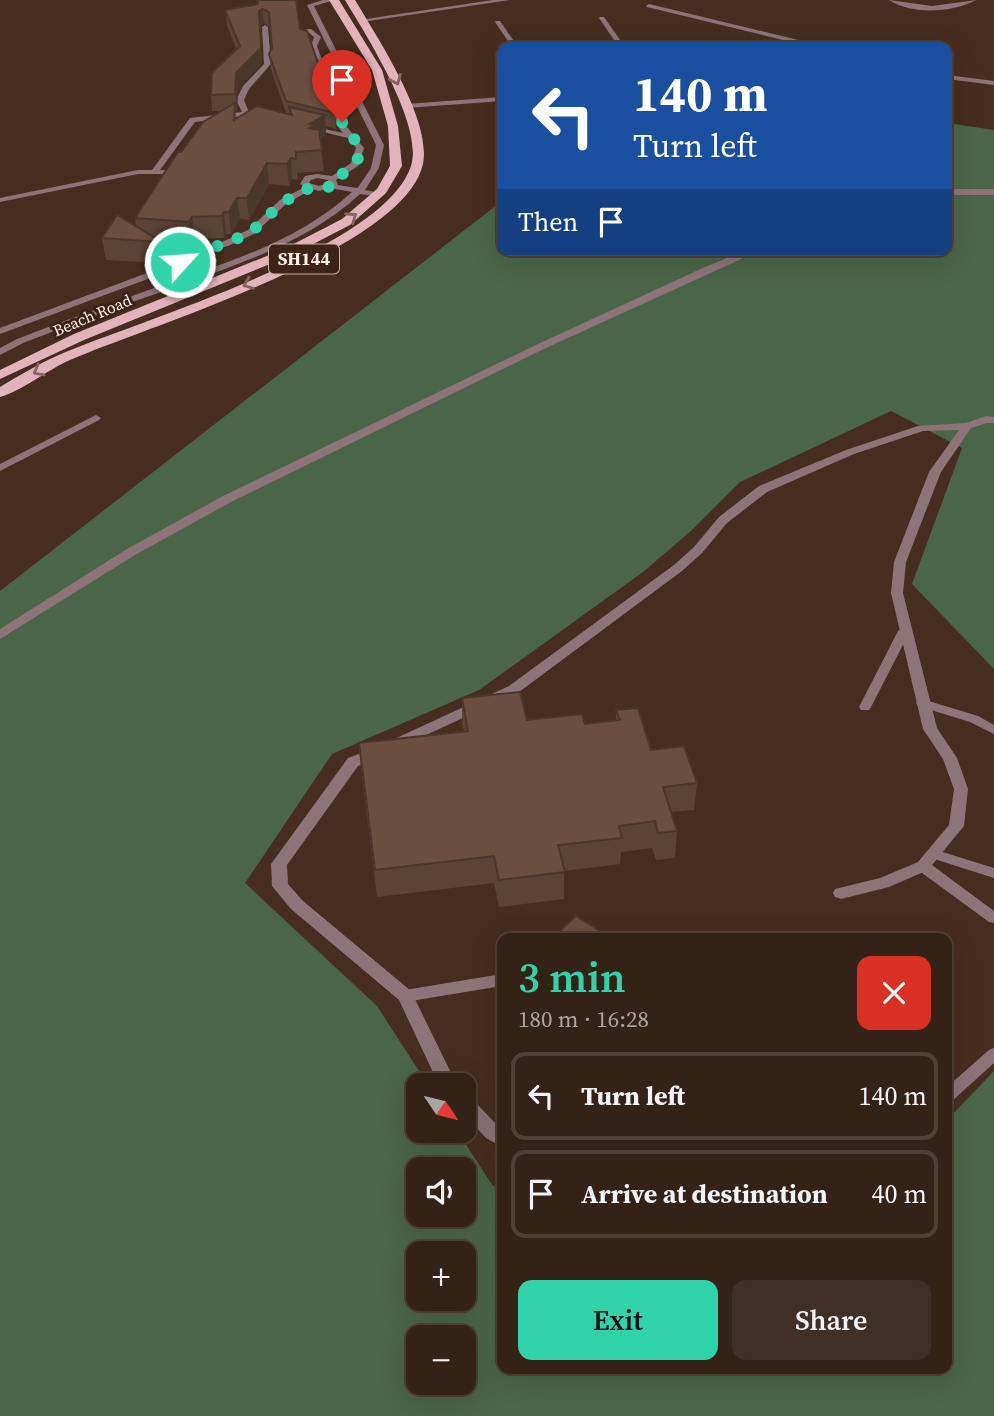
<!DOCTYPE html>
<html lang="en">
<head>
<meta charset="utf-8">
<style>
	body { margin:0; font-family:"Source Serif 4",serif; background:#402f24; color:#f1f3f6; height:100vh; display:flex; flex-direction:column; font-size:26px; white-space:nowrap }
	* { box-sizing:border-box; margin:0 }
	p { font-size:23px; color:#aaa4a1 }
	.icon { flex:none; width:38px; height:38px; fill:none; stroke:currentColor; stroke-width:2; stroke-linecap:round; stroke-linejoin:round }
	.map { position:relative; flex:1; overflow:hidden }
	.details { position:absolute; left:497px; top:933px; width:455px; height:441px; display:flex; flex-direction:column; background:#352217; border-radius:14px; box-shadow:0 7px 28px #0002,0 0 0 2px #4f3f36 }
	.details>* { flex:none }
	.guide { position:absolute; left:497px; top:42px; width:455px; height:214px; border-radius:14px; box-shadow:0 7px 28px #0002,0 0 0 2px #4f3f36; background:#1a4fa0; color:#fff; overflow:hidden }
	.needle { width:46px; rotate:125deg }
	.tools { position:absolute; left:406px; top:1073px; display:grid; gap:14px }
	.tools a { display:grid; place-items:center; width:70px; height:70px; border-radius:14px; background:#352217; box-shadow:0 7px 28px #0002,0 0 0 2px #4f3f36; font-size:35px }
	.pin { position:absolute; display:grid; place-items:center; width:60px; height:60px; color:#fff; margin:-72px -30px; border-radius:50% 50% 50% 0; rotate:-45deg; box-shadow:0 0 7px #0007 }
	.pin .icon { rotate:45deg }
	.me { position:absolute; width:77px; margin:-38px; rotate:64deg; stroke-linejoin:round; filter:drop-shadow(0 0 5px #0008) }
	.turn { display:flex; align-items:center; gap:24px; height:147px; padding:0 21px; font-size:32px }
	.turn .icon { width:91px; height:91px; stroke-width:2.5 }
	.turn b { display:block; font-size:49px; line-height:60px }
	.then { display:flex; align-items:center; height:66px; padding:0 21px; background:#0003; gap:14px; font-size:26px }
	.round { display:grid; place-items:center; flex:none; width:74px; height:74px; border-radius:14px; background:#402f24 }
	.headline { display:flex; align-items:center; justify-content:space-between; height:119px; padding:0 21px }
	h1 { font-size:42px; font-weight:600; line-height:52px; color:#31d4a9 }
	.cta { display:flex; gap:14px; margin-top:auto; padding:14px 21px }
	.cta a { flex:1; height:80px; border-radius:14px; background:#31d4a9; color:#111; font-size:28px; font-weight:600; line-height:80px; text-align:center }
	.cta a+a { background:#402f24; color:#f1f3f6 }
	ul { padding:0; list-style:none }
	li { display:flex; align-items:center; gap:21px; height:88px; margin:0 14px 10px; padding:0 7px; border:4px solid #4f3f36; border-radius:14px }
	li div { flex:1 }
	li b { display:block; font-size:26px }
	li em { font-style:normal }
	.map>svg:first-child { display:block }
	.green { fill:#4b6548; fill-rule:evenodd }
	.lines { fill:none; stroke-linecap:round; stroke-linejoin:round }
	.service { fill:#8c7478; fill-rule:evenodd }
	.minor { fill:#8c7478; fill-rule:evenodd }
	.tertiary { fill:#8c7478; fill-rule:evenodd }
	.primary { fill:#e3b3bb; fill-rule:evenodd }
	.wall { fill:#5b4336; fill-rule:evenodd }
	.shaded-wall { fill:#4a372c }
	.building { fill:#6a4e3f; stroke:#4a372c; stroke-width:2 }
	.oneway { stroke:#876460 }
	.route { stroke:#31d4a9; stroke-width:12; stroke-dasharray:0 21.6 }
	.labels { text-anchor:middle; stroke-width:6; stroke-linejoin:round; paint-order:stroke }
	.far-street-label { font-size:16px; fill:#fef0e9; stroke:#3c2316 }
	.shield { fill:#3c2316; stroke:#c4b2aa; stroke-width:2 }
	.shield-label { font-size:18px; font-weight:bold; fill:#fef0e9 }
</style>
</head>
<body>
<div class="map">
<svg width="994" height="1416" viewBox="0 0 994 1416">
	<rect width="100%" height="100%" fill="#472d1f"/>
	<!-- green -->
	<path class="green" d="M947 123 994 130V669L912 584 962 448 891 411 740 482 692 530 643 572 479 690 332 754 245 883 377 1006 428 1085H418V1130L457 1131 493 1186 502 1188V1368H947V1120L994 1071V1416H0V591L502 201V250H947ZM418 1169H464V1214H418ZM418 1253H464V1298H418ZM418 1337H464V1382H418Z"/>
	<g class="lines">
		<!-- service -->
		<g class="service">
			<path d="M323 0H335L314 6 384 145 379 168 365 190 381 193V197L360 194C306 244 233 266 164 291 117 307 70 325 23 343L0 355V348L17 339C63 321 110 304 157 287 225 263 298 242 352 192L330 188 319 191 312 189 286 204 254 234 228 246 200 253V258L185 265 177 263 153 277 0 334V328L147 273 168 262 163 259 164 250 180 244 198 248 222 242 248 230 280 200 305 187 300 184 305 176 317 174 332 176 351 163 356 148 348 138 307 128 311 126 343 133 339 128 311 46 314 37 307 31V29H311L321 37 317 46 347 127 364 148 358 166 336 180 338 185 357 188 359 186 371 168 376 145 307 5ZM317 178 328 180 329 183 319 186 309 183 311 180ZM181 250 191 251 192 255 184 259 171 257V253Z"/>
			<polygon points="493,0 510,0 362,22 359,20"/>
			<polygon points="649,4 819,45 822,47 812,47 647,7 646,6"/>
			<polygon points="600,17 604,17 625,47 619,47 599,18"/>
			<polygon points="496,21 500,21 518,47 512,47 495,22"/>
			<polygon points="265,25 268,27 271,64 249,89 244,100 248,110 266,114 266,118 251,115 195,122 160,170 175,170 175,174 138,174 0,202 0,198 138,170 152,170 190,118 242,112 236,100 243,86 264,64 262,27"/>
			<polygon points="947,75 994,81 994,85 947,79"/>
			<polygon points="502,97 502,101 406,108 402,106 406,104"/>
			<polygon points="96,415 101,418 99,420 0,471 0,464"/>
			<polygon points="904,627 910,631 871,707 869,710 861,710 859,707 898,631"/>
			<polygon points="922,699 978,716 994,725 994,734 970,722 918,706 916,703 918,700"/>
			<polygon points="933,849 994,868 994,878 928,857 926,854 928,851"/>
			<polygon points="923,861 928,862 994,911 994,923 989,922 918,870 916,866 918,862"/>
			<polygon points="502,974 502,986 405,1002 400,1000 398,996 400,992 405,990"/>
			<polygon points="994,1048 994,1063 952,1101 947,1102 947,1087 989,1050"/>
		</g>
		<!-- minor -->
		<path class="minor" d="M889 0 932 6 976 0C952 13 912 15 889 0Z"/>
		<!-- tertiary -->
		<g class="tertiary">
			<rect x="947" y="189" width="47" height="6"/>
			<polygon points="747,250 761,250 546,348 231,502 135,555 0,639 0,629 127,549 223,496 538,344 705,267"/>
			<polygon points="986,416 994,417 994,423 987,423 971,428 941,472 906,562 903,593 937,728 957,758 968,789 964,826 928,870 889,887 841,899 835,897 833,893 835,889 880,878 918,862 949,825 954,789 943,759 923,729 891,593 894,562 929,472 959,430 923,431 854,454 767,492 727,523 702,553 682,571 519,692 400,747 390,747 388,744 390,741 509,686 674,565 694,547 719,517 759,486 846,450 918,426 966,423"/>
			<polygon points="377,747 384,752 382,756 358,766 287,865 288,884 303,901 411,991 457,1085 439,1085 399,1000 291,909 272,886 271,864 274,860 348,758"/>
			<polygon points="464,1095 470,1097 502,1130 502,1147 486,1138 464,1114"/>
		</g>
		<!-- primary -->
		<g class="primary">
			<polygon points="329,0 339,0 382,70 398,126 402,166 386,193 350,225 292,255 84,340 0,379 0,370 74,334 284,249 342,219 377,189 390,166 388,126 372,70"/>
			<path d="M345 0H355C377 37 432 120 423 164 404 250 147 326 70 360 47 370 22 391 0 397V387C20 375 40 363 61 354 140 320 384 249 411 166 424 125 366 35 345 0Z"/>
		</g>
	</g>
	<!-- wall -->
	<g class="wall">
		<path d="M258 4 300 29 335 113 336 129 326 126V135L320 139 324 171 297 173 298 180 292 179 289 186 269 184 249 220 240 219 231 234H226L224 238 195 239 192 244 159 241 162 262 160 263 106 260 102 238 136 226 135 218 181 152 221 111H212L211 95 236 49 227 25 225 10ZM264 23 270 27 272 48 269 54 271 69 286 113 236 119 235 110H237L238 89 262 63 260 26Z"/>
		<polygon points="462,698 527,720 585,724 616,721 616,710 651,750 697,783 694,810 671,812 677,831 675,858 656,860 652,848 621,852 620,864 564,871 564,899 499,907 494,883 377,897 361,769 359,743 464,731 462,724"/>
	</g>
	<!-- shaded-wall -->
	<g class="shaded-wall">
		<polygon points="262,9 264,23 260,26 262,63 238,89 237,110 235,94 236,73 259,11"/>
		<polygon points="325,115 326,135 315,142 309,124"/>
		<polygon points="291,158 292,179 289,186 287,164"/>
		<polygon points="267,163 269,184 249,220 247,198"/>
		<polygon points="237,198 240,219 231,234 229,212"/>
		<polygon points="224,212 226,234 224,238 222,216"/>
		<polygon points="192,217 195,239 192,244 189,222"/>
		<polygon points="159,240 162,262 160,263 157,242"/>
	</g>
	<!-- building -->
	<g class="building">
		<polygon points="258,0 296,0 300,29 307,31 335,113 286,101 269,54 272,48 269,12 262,9 259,11 261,48 236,73 235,94 211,95 212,73 240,46 225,10 258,4"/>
		<polygon points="235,103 234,120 257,106 292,115 289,107 325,115 309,124 314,125 309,128 319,130 322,150 296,152 296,159 291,158 287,164 267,163 247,198 237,198 229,212 224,212 222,216 192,217 189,222 135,218 178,152 181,152 203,122"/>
		<polygon points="117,215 159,240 157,242 102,238"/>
		<polygon points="520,692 527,720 582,714 585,724 620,720 616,710 638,708 651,750 684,746 697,783 663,787 677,831 658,833 655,821 619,826 622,838 558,845 565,872 499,880 494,856 375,870 359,743 468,731 462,698"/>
		<polygon points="576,916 611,938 552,938"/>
	</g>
	<!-- one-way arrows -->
	<defs><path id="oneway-chevron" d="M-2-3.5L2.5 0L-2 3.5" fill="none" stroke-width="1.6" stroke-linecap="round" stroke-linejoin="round" transform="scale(1.75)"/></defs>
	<g class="oneway">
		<use href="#oneway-chevron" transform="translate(396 80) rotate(67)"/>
		<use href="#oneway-chevron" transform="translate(352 217) rotate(-35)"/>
		<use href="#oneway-chevron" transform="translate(248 284) rotate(158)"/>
		<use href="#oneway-chevron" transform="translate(38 371) rotate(152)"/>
	</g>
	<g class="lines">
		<!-- route -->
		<path class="route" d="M180 262 194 258 197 251 225 244 251 232 283 202 309 188H324L332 186 333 179C349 171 364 162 358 142L346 133 342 122"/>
	</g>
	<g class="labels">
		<!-- far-street labels -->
		<g class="far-street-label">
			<text transform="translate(92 315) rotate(-23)" y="6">Beach Road</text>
		</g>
		<!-- shield labels -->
		<rect class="shield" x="269" y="244.5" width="70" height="29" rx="5"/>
		<g class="shield-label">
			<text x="304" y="265">SH144</text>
		</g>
	</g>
</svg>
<div class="tools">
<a><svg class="needle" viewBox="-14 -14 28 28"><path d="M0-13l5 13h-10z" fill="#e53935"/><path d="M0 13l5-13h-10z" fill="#aaa4a1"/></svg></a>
<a><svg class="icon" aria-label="sound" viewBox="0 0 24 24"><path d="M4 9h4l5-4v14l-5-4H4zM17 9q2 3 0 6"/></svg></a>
<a>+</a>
<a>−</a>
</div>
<div class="pin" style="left:342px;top:122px;background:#d93025"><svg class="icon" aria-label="arrive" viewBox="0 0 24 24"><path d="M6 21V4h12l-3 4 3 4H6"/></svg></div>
<svg class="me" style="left:180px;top:262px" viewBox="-20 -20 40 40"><circle r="17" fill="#31d4a9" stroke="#fff" stroke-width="3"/><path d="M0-11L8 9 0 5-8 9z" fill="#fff"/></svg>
<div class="guide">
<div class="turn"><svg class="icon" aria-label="left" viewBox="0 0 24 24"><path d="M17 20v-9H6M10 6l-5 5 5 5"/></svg><div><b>140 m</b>Turn left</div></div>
<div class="then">Then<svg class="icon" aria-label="arrive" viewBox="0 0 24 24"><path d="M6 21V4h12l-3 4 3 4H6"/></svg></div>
</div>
<section class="details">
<div class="headline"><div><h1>3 min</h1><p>180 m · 16:28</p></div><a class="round" style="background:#d93025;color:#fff"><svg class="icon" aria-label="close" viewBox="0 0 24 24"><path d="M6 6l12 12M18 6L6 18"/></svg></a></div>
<ul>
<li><svg class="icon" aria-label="left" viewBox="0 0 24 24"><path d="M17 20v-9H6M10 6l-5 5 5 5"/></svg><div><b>Turn left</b></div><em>140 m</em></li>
<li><svg class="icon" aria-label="arrive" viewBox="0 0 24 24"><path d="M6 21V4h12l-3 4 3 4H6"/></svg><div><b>Arrive at destination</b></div><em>40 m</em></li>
</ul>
<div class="cta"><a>Exit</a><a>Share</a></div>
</section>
</div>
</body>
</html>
